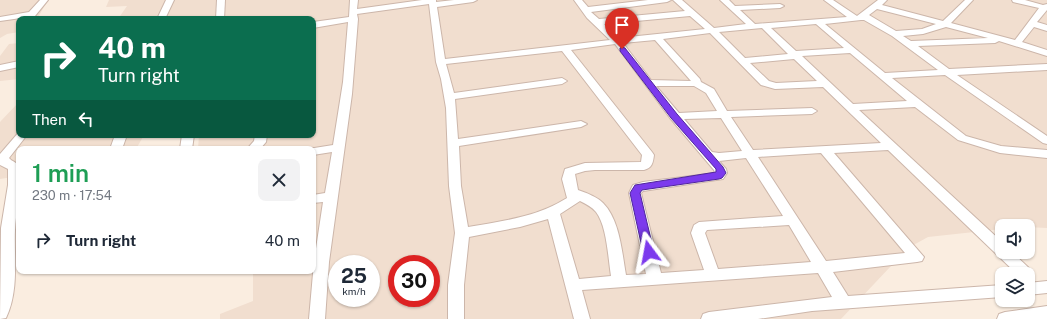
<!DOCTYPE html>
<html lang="en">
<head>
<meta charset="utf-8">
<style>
	body { margin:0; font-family:"Public Sans",sans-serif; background:#f2f2f3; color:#1f2937; height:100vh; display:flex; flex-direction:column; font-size:15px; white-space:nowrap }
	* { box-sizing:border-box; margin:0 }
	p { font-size:13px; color:#747a83 }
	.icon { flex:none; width:22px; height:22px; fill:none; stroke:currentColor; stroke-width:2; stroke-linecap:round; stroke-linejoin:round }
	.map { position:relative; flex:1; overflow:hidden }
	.side { position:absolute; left:16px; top:146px; width:300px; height:128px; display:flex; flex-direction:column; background:#fff; border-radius:8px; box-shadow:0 1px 3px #0004 }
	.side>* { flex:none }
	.hud { position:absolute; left:16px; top:16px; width:300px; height:122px; border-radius:8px; box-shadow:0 1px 3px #0004; background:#0b6e4f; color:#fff; overflow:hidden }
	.controls { position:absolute; left:995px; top:219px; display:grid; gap:8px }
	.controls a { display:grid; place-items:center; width:40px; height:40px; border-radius:8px; background:#fff; box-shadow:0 1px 3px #0004; font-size:20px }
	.speed { position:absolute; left:328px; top:255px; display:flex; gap:8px; font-size:20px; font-weight:700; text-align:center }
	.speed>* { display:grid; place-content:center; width:52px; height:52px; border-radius:50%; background:#fff; box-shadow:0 1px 3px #0004; line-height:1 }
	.speed small { font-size:10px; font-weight:400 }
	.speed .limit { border:6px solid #d22; background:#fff; color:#111 }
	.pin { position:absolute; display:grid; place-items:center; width:34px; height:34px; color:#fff; margin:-41px -17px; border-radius:50% 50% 50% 0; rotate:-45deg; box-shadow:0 0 4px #0007 }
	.pin .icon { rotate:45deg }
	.me { position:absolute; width:44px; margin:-22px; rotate:347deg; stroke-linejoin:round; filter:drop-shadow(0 0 3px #0008) }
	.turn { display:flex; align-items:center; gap:14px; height:84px; padding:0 16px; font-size:18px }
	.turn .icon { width:52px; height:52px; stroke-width:2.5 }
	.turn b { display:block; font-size:28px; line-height:34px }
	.then { display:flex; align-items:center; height:38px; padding:0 16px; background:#0003; gap:8px; font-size:15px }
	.round { display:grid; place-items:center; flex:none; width:42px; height:42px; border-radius:8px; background:#f2f2f3 }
	.overview { display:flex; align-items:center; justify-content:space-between; height:68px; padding:0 16px }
	h1 { font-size:24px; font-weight:600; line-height:30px; color:#1e9e55 }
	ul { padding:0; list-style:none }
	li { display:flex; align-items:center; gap:12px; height:52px; padding:0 16px }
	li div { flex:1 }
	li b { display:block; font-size:15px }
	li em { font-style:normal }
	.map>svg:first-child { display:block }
	.residential { fill:#f1decf; fill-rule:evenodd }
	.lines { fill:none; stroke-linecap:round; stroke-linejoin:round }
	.street-casing { stroke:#ccb6aa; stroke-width:2 }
	.street { fill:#fff; fill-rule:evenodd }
	.route { fill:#7c3aed; stroke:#51269a }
</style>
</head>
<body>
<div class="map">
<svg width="1047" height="319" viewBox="0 0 1047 319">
	<rect width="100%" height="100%" fill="#faede0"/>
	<!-- residential -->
	<g class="residential">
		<polygon points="0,0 48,0 37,19 19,19 19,32 7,34 0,38"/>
		<path d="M109 0H1047V228L1002 226V229L928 237 908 248 841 319H220V314L253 301V271H313V149H198L199 135H313V19H118L127 6 106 7ZM337 264H371V298H337ZM397 264H431V298H397Z"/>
		<polygon points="19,43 19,79 0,81 0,56 9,44"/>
		<polygon points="18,103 19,135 144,135 136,149 19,149 19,176 0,179 0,122"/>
	</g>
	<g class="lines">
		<!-- street casing -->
		<g class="street-casing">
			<g id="street">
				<polygon points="40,0 48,0 35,16 0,21 0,17 29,12"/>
				<polygon points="166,0 174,0 165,19 157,19"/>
				<polygon points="217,0 225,0 224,19 216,19"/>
				<path d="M350 0H358L357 9 422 0H436V2L454 0H477L473 2 437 7 445 59 610 40 587 18 574 0H582L588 7 648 0H671L667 2 591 12 599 19 685 11 673 0H682L714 28 746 24 720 0H729L735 6 780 4 784 6 780 8 740 10 755 24 847 17 824 0H833L857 16 878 0H887L882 5 943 21 965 0H973L951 23 1015 40 1039 8 1013 2 1012 0H1025L1043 5 1047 4V10L1037 22 1047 25V31L1034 27 1022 42 1047 50V56L999 41 995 43 918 46 949 69 1047 64V70L957 75 1047 136V144L1043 143 945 75 892 78 966 136 1001 146 1047 150V158L1000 153 958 140 915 107 859 110 1002 242V252H1012L1030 269 1033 273 1028 278V274H1017L888 150 834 153 924 257 922 261 917 262 833 272 848 296 1002 285V297L812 311 758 319H701L703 314 709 312 832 297 818 273 582 290 590 319H574L548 219 520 227 469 237 464 285V319H448V285L455 233 449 186 446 108 441 79 436 62 429 4 357 14 358 19 352 94 329 262 325 319H309L314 262 323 202 313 203V195L325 193 332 152 313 155V149H308L333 145 343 82 348 22 313 28V22L349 17ZM877 9 936 24 922 29 896 31 869 15ZM690 16 705 29 619 38 604 24ZM861 20H864L892 36 938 70 885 73 825 24ZM816 24 844 48 796 51 771 28ZM946 27 988 38 911 41 903 36 923 34ZM762 28 788 54 745 58 719 32ZM710 33 761 85 775 89 823 87 881 143 753 150 731 117 812 114 817 111 812 108 727 111 714 89 701 82 700 79 663 39ZM655 40 691 81 651 80 623 43ZM615 44 670 118 714 170 715 173 643 182 633 185 629 193 646 274 626 275C622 253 620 220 603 203 597 197 587 193 578 190L575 174 585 171 595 170H644C652 168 653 163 654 155L652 152 571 50ZM562 51 642 155 641 162 585 163 565 169 562 179 567 198C537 217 503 221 468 227L461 186 459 146 581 127 587 124 581 121 458 139 455 99 562 84 567 81 562 78 454 93 446 64ZM850 53 907 101 853 104 802 56ZM794 59 817 81 776 83 769 81 750 63ZM656 86H694L706 93 717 111 679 113ZM721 118 742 151 719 153 712 152 684 119ZM821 153 905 253 826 261 758 157ZM746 158 783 216 699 222 694 225 691 233 704 270 661 273 641 193 643 191 723 179 727 173 726 169 719 161ZM580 201C586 204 592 207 596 212 607 226 608 258 611 276L579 279 560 214ZM789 225 811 262 718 269 705 233 707 230Z"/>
				<polygon points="19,61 19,67 0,71 0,65"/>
				<path d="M19 132V135H27L9 158C12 162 18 162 19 168 22 189 16 209 15 230 14 259 19 291 6 318L0 319 1 228 8 185V169L0 165V154Z"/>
				<polygon points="115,135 127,135 122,149 110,149"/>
				<polygon points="182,135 194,135 192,149 180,149"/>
				<polygon points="255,135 267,135 266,142 260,149 247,149 254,141"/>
				<polygon points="1047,281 1047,293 1028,295 1028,283"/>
				<polygon points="1047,306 1047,319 997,319 999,314 1005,312"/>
			</g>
		</g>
		<!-- street -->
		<use href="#street" class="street"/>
	</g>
	<!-- route -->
	<polygon class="route" points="622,47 625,48 677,114 723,167 726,173 722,178 719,179 642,190 640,193 654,252 652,255 645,255 643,252 630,193 635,185 716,172 716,169 671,118 620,51 620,48"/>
</svg>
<div class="controls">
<a><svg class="icon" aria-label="sound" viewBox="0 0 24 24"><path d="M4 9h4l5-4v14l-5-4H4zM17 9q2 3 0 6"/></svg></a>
<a><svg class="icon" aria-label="layers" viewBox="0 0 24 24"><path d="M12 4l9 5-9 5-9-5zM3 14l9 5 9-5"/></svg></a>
</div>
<div class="speed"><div>25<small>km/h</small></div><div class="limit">30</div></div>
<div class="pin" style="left:622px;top:49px;background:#d93025"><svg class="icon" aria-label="arrive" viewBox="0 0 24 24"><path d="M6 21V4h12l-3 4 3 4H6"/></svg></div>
<svg class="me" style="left:649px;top:252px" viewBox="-20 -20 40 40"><path d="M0-17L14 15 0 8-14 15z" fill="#7c3aed" stroke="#fff" stroke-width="4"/></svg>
<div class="hud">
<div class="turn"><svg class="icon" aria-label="right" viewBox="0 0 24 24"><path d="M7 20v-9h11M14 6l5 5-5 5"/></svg><div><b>40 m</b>Turn right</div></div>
<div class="then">Then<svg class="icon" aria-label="left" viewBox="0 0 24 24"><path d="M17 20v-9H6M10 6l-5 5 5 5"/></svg></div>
</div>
<section class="side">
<div class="overview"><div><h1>1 min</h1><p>230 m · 17:54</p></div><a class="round"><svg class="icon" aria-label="close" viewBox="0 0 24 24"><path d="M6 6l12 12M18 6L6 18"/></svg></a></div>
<ul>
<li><svg class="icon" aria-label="right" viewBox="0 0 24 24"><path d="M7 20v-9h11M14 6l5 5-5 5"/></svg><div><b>Turn right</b></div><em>40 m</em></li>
</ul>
</section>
</div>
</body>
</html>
